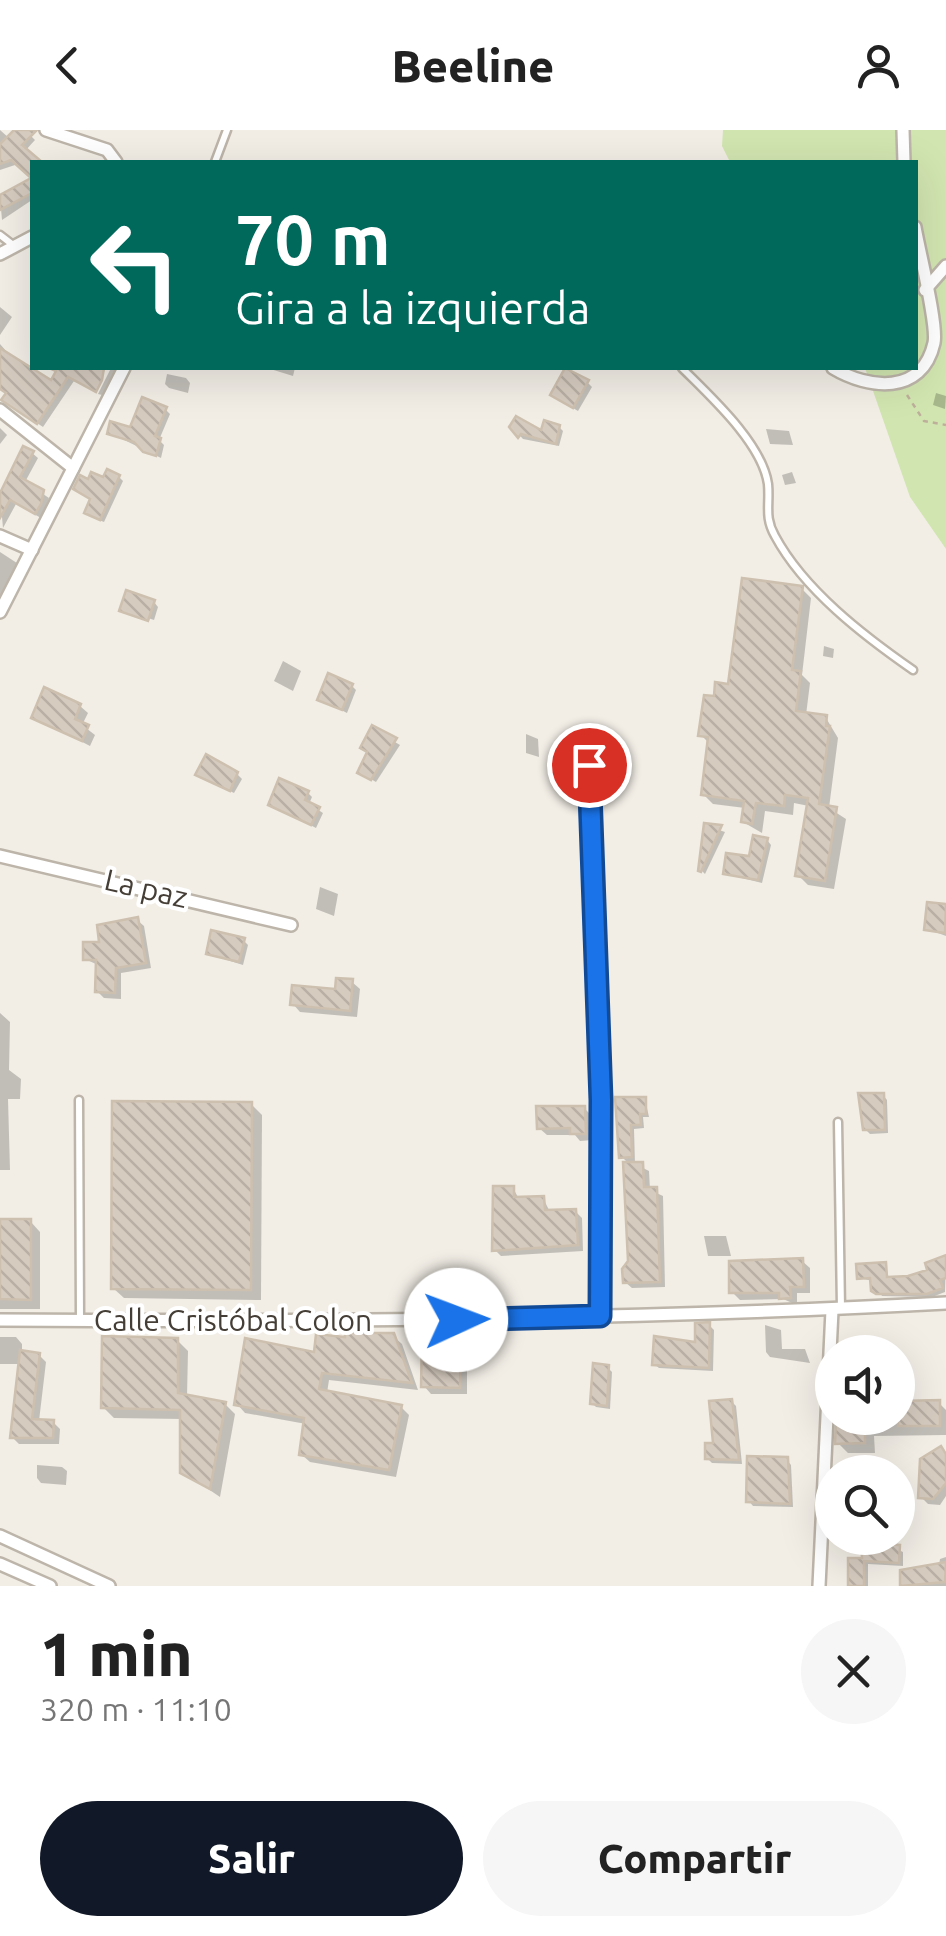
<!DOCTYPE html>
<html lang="es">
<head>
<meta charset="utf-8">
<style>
	body { margin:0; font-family:Ubuntu,sans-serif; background:#f6f6f6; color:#222; height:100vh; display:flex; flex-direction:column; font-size:38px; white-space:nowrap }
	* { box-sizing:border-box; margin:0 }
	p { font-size:32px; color:#767676 }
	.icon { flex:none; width:55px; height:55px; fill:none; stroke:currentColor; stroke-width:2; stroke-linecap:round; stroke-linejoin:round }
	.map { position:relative; height:1456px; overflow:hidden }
	.side { display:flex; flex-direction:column; background:#fff; flex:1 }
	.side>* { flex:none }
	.guide { position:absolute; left:30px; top:30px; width:888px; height:210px; border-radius:0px; box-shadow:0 10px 40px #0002; background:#00695c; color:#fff; overflow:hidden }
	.tools { position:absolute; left:815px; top:1205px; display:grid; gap:20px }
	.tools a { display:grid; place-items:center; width:100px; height:100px; border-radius:50%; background:#fff; box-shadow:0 10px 40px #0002; font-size:50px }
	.pin { position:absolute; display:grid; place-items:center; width:85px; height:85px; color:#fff; margin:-42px; border:5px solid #fff; border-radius:50%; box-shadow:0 2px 10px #0007 }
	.me { position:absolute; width:110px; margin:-55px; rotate:88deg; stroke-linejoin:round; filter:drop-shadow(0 0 8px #0008) }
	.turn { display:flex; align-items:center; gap:35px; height:210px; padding:0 40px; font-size:45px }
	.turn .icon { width:130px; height:130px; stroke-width:2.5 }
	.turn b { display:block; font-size:70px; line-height:85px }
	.round { display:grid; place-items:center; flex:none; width:105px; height:105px; border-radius:52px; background:#f6f6f6 }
	.overview { display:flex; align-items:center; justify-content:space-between; height:170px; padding:0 40px }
	h1 { font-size:60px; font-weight:800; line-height:75px }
	.cta { display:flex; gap:20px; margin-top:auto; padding:20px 40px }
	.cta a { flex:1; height:115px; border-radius:60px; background:#111827; color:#fff; font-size:40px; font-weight:800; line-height:115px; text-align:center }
	.cta a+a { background:#f6f6f6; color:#222 }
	header { display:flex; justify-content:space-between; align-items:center; height:130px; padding:0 40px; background:#fff; font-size:45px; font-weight:800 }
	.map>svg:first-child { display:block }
	.green { fill:#d1e5b0 }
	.shadow { fill:#0003 }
	.building { fill:url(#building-back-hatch); stroke:#cec0af; stroke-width:2.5 }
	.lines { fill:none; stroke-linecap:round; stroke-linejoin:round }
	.lane-casing { stroke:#bdb5a9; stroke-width:11 }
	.street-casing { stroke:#bdb5a9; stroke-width:16 }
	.path { stroke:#beaf9b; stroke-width:2.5; stroke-dasharray:5 5; stroke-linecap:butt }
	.lane { stroke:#fff; stroke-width:6 }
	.street { stroke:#fff; stroke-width:11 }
	.route-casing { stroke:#114b97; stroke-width:25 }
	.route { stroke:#1a73e8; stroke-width:18 }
	.labels { text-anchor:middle; stroke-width:8; stroke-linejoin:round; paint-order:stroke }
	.street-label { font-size:30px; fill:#453e36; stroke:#fff }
</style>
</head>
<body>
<header><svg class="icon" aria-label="back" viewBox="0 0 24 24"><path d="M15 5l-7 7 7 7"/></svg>Beeline<svg class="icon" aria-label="person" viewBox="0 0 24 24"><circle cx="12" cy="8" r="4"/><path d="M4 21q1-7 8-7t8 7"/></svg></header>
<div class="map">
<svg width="946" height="1456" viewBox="0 0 946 1456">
	<defs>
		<pattern id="building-back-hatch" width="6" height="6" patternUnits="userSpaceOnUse" patternTransform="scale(2.5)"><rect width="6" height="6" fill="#d6cbbf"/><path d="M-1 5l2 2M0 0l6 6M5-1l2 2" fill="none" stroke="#b9afa5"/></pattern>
	</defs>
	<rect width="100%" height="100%" fill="#f2eee6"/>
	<!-- green -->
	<polygon class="green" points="723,0 946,0 946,419 910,367 865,238 915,238 915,32 730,32 722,16"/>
	<!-- shadow -->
	<g class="shadow">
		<polygon points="0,0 9,8 25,0 35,10 25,21 39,32 32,32 32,47 18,34 0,40"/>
		<polygon points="32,50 32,70 2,90 0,68"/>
		<polygon points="0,177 12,187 0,205"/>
		<polygon points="0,214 12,228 52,254 60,238 106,238 94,261 74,251 43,297 10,275 8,263 0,257"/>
		<polygon points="111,238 116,238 102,265 98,264"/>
		<polygon points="267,238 295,238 293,246"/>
		<polygon points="167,244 186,248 190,253 188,263 169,258 165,254"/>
		<polygon points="587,252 592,257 578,281 558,269"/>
		<polygon points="936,263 946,266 945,279 933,275"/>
		<polygon points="165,279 170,284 159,310 164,315 161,328 110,303 131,300"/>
		<polygon points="512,297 543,304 559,297 563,301 559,316 523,309"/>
		<polygon points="0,298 7,305 0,314"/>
		<polygon points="766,299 789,301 793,315 770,314"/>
		<polygon points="32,323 38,328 25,352 49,368 41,388 16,374 3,398 0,365"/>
		<polygon points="792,342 796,353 785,355 782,345"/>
		<polygon points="119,347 123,351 104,392 91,387 87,382 92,370 90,352"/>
		<polygon points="0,422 23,437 0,474"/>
		<polygon points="802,459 811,468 802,545 810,553 806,585 826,588 838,608 829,678 846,689 834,759 808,755 798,745 809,676 794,673 793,685 765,681 762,703 743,692 745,678 713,674 703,664 710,614 701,605 716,569 730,557"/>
		<polygon points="154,472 158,477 154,490 124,480"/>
		<polygon points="824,516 834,519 833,528 823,526"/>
		<polygon points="283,531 301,541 293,561 274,551"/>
		<polygon points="352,556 356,560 347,583 320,569"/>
		<polygon points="80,576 88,583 82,595 95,605 90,616 34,587"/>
		<polygon points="373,599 400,615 376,652 360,643"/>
		<polygon points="526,604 538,609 539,627 526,623"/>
		<polygon points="237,644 242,649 234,663 198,645"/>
		<polygon points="308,663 312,667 309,674 323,683 316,698 270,674"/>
		<polygon points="707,696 725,702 705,744 701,740"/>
		<polygon points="767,710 771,715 762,753 726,744 751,729"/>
		<polygon points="320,757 338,764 334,786 316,779"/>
		<polygon points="930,774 946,776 946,806 927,799"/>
		<polygon points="137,790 144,796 151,838 121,843 121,869 104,868 97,861 98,835 85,829"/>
		<polygon points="243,810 248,815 243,835 208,824"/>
		<polygon points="352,852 360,859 357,887 300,882 293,874 338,862"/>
		<polygon points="0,883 10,892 9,940 21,949 20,969 8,969 10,1040 0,1040"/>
		<polygon points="883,965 887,970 888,1003 870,1004 865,999"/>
		<polygon points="645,969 649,987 643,987 644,998 634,999 635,1034 649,1041 650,1060 663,1066 665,1157 632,1158 625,1152 630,1132 630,1035 622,1027 618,970"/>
		<polygon points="251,974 262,985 261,1170 124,1168 113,1158"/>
		<polygon points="584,978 592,986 593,1010 580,1011 575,1005 547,1005 539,998"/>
		<polygon points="513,1058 519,1069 543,1068 550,1082 575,1081 582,1088 583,1121 501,1126 495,1120"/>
		<polygon points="0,1091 30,1091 40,1102 40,1179 0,1179"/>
		<polygon points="704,1106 726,1106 731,1126 708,1126"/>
		<polygon points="946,1128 945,1162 932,1167 882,1166 873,1151 859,1148 885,1134 889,1149 908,1149 930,1141"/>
		<polygon points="802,1131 810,1138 810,1163 797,1163 797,1175 783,1169 740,1170 732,1162"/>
		<polygon points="709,1195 714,1200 713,1241 659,1238 654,1234 697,1214"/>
		<polygon points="765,1195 781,1200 782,1219 805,1219 810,1233 770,1227 766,1222"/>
		<polygon points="460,1205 467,1212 467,1264 431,1264 424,1256"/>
		<polygon points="393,1206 402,1214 418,1260 329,1250 327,1263 401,1277 409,1285 396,1347 310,1332 301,1324 306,1294 245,1283 237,1274 316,1225 318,1207"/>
		<polygon points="0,1207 16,1207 22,1214 22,1223 39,1225 46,1232 39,1291 53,1292 60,1299 59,1314 19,1314 12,1307 21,1234 0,1234"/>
		<polygon points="177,1210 188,1221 187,1267 225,1274 235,1284 220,1367 183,1342 182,1289 114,1288 103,1277"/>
		<polygon points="608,1238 612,1242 610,1279 596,1277 592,1273"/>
		<polygon points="731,1271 736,1276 742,1334 712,1333 707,1328"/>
		<polygon points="898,1273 939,1273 946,1280 946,1305 874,1306 875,1323 848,1323 838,1313 839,1288 898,1288"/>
		<polygon points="946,1325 946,1366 940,1375 928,1374 921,1367"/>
		<polygon points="787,1330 791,1335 793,1377 753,1376 749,1371"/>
		<polygon points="37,1335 62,1337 67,1341 66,1355 41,1353 37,1348"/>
		<polygon points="883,1413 903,1422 903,1436 868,1434 868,1456 850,1456 851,1431 864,1431"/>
		<polygon points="946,1427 946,1456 903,1456 902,1442 939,1435 940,1429"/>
	</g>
	<!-- building -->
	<g class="building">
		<polygon points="14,0 37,0 22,15 42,32 32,32 32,63 0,80 0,65 31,48 11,30 0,34 0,14"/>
		<polygon points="0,218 51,250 56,241 49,238 104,238 102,250 96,262 68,247 37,294 1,270 6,263 0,259"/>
		<polygon points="565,238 589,250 573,278 550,265"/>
		<polygon points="142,267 167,277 155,306 161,308 156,326 143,322 134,312 107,304 110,291 130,297"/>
		<polygon points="516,286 541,300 544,290 560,295 556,314 521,304 518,308 509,297"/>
		<polygon points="23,316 34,321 20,347 44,360 41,374 35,384 10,370 0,388 0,363"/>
		<polygon points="107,339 120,345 100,390 84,383 90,369 73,359 80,345 88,349 91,342 103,347"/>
		<polygon points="742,448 803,456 792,540 801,541 796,581 827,585 826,596 830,596 819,674 837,677 825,751 795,746 808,668 785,665 784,676 756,673 752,694 741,692 744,671 701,665 708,607 698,606 704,565 714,566 715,552 728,554"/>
		<polygon points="126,460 155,470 148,491 119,481"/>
		<polygon points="328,543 353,554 342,580 317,570"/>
		<polygon points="44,557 81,574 75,589 89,595 82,611 31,588"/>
		<polygon points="372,595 397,608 371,650 357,643 367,622 360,618"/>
		<polygon points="206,624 238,642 230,661 195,645"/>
		<polygon points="279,648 309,661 305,670 320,677 311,695 268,675"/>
		<polygon points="704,693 722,695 701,742 698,741"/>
		<polygon points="753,705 768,708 758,750 723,744 726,723 749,726"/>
		<polygon points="927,772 946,774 945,803 924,800"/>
		<polygon points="138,787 146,833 116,838 115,863 95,862 96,830 83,830 83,812 99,812 97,795"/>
		<polygon points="211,800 245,808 239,832 206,824"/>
		<polygon points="336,848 353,849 350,881 290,875 292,855 335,859"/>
		<polygon points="858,963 884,963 885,1000 863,1000"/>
		<polygon points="615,967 646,967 646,984 640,984 641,995 631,995 632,1027 619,1028"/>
		<polygon points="112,971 252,972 251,1160 111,1159"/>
		<polygon points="536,976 585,976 586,1004 570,1004 570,998 537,999"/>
		<polygon points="623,1032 643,1032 644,1057 657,1057 660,1152 623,1153 622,1139 628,1131"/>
		<polygon points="493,1056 514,1056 514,1067 544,1066 545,1080 576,1079 578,1115 492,1121"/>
		<polygon points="0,1089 31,1089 31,1170 0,1169"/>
		<polygon points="946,1125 946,1148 940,1150 943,1158 927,1164 876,1164 871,1161 870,1148 857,1149 856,1134 886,1132 887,1147 908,1146 927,1140 925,1133"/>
		<polygon points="803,1128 804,1157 790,1157 791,1168 779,1169 779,1163 729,1163 729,1131"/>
		<polygon points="710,1192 709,1238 652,1235 654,1206 695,1212 695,1193"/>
		<polygon points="422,1202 461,1202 460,1258 421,1257"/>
		<polygon points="345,1203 394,1203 412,1253 322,1243 319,1259 402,1275 389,1340 299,1325 304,1288 234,1275 245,1208 314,1222 316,1204 345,1207"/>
		<polygon points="102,1206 178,1208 178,1263 226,1272 210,1359 180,1343 180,1280 101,1278"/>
		<polygon points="20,1220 40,1223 32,1289 54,1290 53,1308 10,1308"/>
		<polygon points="593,1233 609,1235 607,1276 590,1274"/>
		<polygon points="732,1269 739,1330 705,1329 705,1313 713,1313 709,1271"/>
		<polygon points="940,1270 940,1296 898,1296 898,1271"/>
		<polygon points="836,1288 865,1288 865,1313 835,1314"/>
		<polygon points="941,1316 946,1324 946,1353 933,1369 918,1368 920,1329"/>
		<polygon points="747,1326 788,1327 790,1374 746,1372"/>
		<polygon points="884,1410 884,1414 900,1415 899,1433 864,1431 864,1456 848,1456 848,1428 862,1428 861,1411"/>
		<polygon points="946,1432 945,1452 900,1456 900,1440"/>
	</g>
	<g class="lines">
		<!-- lane casing -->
		<g class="lane-casing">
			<g id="lane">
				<polyline points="215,32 227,0"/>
				<polyline points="0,105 13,115"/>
				<path d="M682 238C710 266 762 313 768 354 770 375 764 387 775 406 804 460 864 506 913 540"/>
				<polyline points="79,970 80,1189"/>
				<polyline points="838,992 841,1178"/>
			</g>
		</g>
		<!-- street casing -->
		<g class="street-casing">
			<g id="street">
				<polyline points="46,0 107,20 116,32"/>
				<polyline points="903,0 904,32"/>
				<polyline points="0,124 32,107"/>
				<polyline points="925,160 946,136"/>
				<path d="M833 238C868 259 922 266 934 213 938 195 919 121 915 97"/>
				<polyline points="0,280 73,338"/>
				<polyline points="0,406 32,420"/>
				<polyline points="0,482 124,238"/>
				<polyline points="589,635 601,970 600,1186"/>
				<polyline points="0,726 291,795"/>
				<path d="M0 1190C316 1192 631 1190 946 1173"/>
				<polyline points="0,1406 109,1456"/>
				<polyline points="0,1434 50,1456"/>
				<polyline points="819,1456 832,1180"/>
			</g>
		</g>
		<!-- path -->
		<polyline class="path" points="907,265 924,291 946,295"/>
		<!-- lane -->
		<use href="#lane" class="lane"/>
		<!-- street -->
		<use href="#street" class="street"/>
	</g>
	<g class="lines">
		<!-- route casing -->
		<g class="route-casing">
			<polyline id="route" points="456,1190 600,1186 601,970 589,635"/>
		</g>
		<!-- route -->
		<use href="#route" class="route"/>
	</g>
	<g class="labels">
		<!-- street labels -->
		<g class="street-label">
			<text transform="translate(146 759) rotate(13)" y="10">La paz</text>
			<text x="233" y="1201">Calle Cristóbal Colon</text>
		</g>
	</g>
</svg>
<div class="tools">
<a><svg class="icon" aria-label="sound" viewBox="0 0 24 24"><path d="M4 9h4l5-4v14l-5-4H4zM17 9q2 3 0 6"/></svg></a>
<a><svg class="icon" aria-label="search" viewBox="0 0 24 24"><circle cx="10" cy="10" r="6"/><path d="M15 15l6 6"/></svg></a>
</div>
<div class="pin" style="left:589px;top:635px;background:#d93025"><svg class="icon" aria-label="arrive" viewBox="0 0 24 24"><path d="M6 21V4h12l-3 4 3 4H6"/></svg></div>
<svg class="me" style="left:456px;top:1190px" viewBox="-20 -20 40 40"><circle r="19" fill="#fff"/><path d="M0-13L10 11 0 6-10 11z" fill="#1a73e8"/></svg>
<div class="guide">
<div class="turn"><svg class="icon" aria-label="left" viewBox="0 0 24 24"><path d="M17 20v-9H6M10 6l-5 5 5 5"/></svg><div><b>70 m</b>Gira a la izquierda</div></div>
</div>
</div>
<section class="side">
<div class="overview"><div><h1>1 min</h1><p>320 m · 11:10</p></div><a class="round"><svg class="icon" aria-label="close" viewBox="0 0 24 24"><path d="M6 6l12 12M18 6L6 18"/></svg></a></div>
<div class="cta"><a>Salir</a><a>Compartir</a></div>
</section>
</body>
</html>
